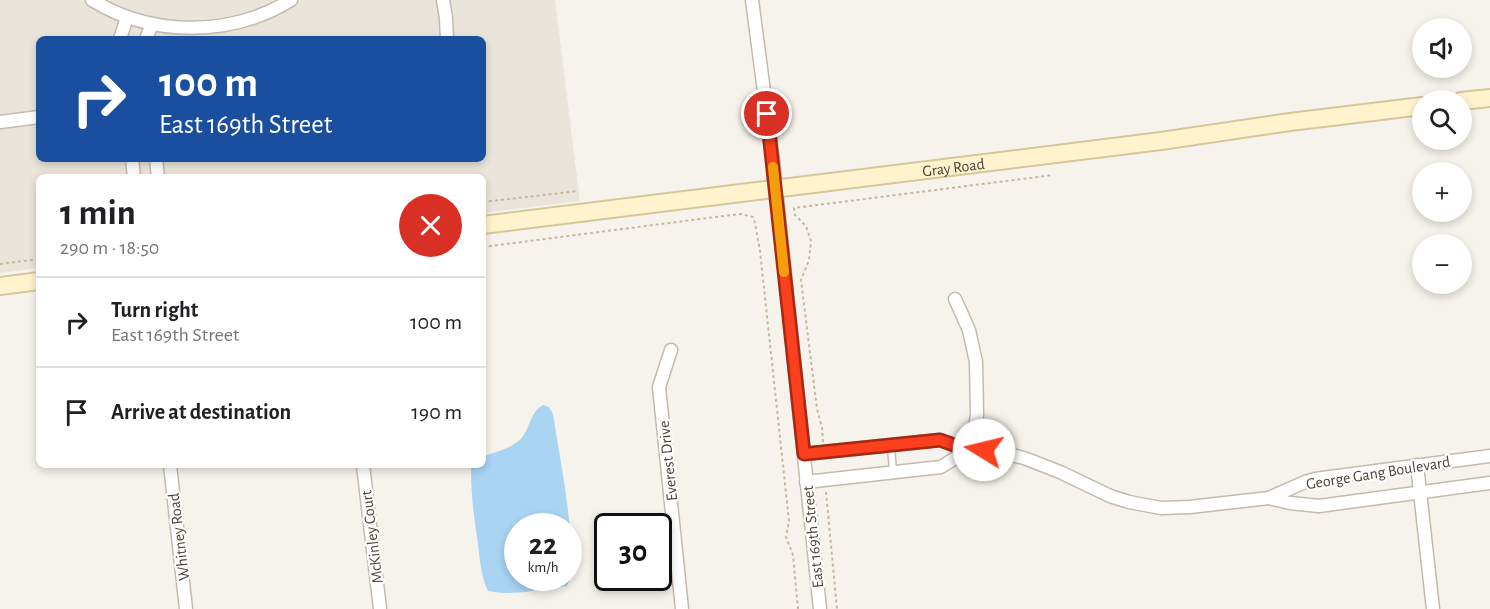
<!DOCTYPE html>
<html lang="en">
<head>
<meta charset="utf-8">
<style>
	body { margin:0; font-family:"Alegreya Sans",sans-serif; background:#f6f6f6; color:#202124; height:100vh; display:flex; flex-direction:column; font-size:22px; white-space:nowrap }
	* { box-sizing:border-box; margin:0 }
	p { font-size:20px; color:#757577 }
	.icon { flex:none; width:33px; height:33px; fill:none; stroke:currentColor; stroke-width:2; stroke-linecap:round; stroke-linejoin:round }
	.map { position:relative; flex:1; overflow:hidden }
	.side { position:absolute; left:36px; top:174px; width:450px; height:294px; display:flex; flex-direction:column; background:#fff; border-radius:9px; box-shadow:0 3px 9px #0003 }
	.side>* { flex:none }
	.banner { position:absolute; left:36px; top:36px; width:450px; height:126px; border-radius:9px; box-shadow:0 3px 9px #0003; background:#1a4fa0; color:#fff; overflow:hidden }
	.buttons { position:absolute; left:1412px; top:18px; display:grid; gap:12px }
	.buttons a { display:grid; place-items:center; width:60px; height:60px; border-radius:50%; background:#fff; box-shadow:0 3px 9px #0003; font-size:30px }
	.speed { position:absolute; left:504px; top:513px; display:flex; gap:12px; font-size:30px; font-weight:700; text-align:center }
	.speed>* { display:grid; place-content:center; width:78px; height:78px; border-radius:50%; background:#fff; box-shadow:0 3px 9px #0003; line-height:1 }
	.speed small { font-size:15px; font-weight:400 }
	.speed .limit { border:3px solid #111; border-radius:9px; background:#fff; color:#111 }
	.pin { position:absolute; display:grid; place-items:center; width:51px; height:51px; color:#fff; margin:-26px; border:3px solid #fff; border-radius:50%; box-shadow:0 2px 6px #0007 }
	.me { position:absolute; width:66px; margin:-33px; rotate:279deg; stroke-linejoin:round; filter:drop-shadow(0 0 4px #0008) }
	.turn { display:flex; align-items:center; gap:21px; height:126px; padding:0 24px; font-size:27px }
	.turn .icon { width:78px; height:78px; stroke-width:2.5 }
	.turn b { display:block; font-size:42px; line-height:51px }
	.round { display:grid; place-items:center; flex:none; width:63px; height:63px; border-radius:32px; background:#f6f6f6 }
	.head { display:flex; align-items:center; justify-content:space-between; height:102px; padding:0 24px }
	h1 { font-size:36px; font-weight:700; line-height:45px }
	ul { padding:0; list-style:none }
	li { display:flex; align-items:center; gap:18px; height:90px; padding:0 24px; border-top:2px solid #e0e0e0 }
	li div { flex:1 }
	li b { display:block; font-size:22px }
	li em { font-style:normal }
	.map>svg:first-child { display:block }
	.residential { fill:#eae5da; fill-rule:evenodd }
	.water { fill:#a9d4f2; fill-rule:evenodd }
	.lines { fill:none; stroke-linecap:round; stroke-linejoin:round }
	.lane-casing { stroke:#c2bbae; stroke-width:9 }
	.street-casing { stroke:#c2bbae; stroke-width:15 }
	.secondary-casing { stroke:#d6c79b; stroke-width:20 }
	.path { stroke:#c4b79f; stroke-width:2; stroke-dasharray:3 3; stroke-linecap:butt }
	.lane { stroke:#fff; stroke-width:6 }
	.street { stroke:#fff; stroke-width:12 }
	.secondary { stroke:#fff3cd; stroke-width:16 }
	.route-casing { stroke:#a42913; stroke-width:15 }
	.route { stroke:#fc3f1d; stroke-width:10 }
	.slow { stroke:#f59e0b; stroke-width:10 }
	.labels { text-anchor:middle; stroke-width:4.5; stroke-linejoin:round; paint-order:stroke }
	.street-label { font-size:16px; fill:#4b4439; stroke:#fff }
</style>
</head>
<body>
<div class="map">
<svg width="1490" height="609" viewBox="0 0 1490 609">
	<rect width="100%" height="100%" fill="#f6f3ec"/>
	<!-- residential -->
	<path class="residential" d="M0 0H555L580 201 483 213V177H39V268L0 273ZM39 39H483V159H39Z"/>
	<!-- water -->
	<path class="water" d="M543 405 549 407 553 414C559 453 567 492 570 531 571 550 575 568 567 586 539 588 517 597 488 591 481 577 480 560 478 544 474 519 471 494 471 468L473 465H483V457L484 456C499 451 517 447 525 433 531 422 532 411 543 405ZM568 526V578H518V526Z"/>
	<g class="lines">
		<!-- lane casing -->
		<g class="lane-casing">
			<polyline id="lane" points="891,446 893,472"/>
		</g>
		<!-- street casing -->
		<g class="street-casing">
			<g id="street">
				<path d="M92 0C152 37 231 37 291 0"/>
				<polyline points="443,0 446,18 447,39"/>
				<polyline points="752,0 773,160 820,609"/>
				<polyline points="120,39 127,17"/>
				<polyline points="146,39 152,24"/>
				<polyline points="0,122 39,117"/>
				<polyline points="132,159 134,177"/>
				<polyline points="156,159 158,177"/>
				<polyline points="671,350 659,387 682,609"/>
				<polyline points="804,454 940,440 968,450 1000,452 1024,458 1060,472 1110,496 1129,502 1161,508 1190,507 1269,498 1305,482 1315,479 1490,456"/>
				<polyline points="170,465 186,609"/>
				<polyline points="363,465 380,609"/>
				<polyline points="1417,465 1433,609"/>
				<polyline points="806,482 941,467 968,450 973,441 975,430 977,414 976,362 969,330 955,299"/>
				<polyline points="1269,498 1290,503 1319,506 1490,483"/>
			</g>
		</g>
		<!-- secondary casing -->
		<g class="secondary-casing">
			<g id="secondary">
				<polyline points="1461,101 1490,98"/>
				<path id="s1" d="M483 225 1161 141 1290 122 1422 106"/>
				<polyline points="0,286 39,281"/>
			</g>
		</g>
		<!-- path -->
		<g class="path">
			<polyline points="483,202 578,191"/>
			<polyline points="483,247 723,216 741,214 753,217 755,223 760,251 789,521 786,537 793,555 798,609"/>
			<polyline points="0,264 39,259"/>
			<polyline points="823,442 822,428 817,409 801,280 809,260 811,241 806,226 795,215 794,208 1053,175"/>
			<polyline points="826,492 837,609"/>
		</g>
		<!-- lane -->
		<use href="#lane" class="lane"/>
		<!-- street -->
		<use href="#street" class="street"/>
		<!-- secondary -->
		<use href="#secondary" class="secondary"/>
	</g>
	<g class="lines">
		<!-- route casing -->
		<g class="route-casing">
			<polyline id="route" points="767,114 804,454 940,440 968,450 984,450"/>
		</g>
		<!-- route -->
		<use href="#route" class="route"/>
		<!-- slow -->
		<polyline class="slow" points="773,167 784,272"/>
	</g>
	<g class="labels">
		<!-- street labels -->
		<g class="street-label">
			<text dy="6" stroke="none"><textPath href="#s1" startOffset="474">Gray Road</textPath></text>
			<text transform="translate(667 461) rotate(-96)" y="6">Everest Drive</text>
			<text transform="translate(1378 472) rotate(-9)" y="6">George Gang Boulevard</text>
			<text transform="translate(178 537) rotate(-97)" y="6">Whitney Road</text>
			<text transform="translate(371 537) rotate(-97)" y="6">McKinley Court</text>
			<text transform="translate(812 537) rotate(-96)" y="6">East 169th Street</text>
		</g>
	</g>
</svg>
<div class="buttons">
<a><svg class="icon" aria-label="sound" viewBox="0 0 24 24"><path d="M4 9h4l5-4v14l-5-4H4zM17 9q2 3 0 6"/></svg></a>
<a><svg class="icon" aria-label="search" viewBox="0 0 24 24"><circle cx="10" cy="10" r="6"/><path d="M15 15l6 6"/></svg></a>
<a>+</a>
<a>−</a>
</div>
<div class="speed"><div>22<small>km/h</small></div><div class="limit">30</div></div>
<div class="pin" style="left:767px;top:114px;background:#d93025"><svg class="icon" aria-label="arrive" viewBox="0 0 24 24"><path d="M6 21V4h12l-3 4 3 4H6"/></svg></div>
<svg class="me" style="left:984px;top:450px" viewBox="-20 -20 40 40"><circle r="19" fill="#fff"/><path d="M0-13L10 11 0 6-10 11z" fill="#fc3f1d"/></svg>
<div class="banner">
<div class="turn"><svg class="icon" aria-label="right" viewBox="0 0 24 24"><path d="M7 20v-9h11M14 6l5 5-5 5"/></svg><div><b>100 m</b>East 169th Street</div></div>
</div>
<section class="side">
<div class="head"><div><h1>1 min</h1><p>290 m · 18:50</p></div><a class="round" style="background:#d93025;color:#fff"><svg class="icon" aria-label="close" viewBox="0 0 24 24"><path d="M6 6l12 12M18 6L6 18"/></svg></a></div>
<ul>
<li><svg class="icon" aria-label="right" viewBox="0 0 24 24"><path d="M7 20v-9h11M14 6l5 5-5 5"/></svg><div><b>Turn right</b><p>East 169th Street</p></div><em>100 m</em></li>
<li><svg class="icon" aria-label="arrive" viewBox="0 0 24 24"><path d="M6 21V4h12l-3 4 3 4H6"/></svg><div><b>Arrive at destination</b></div><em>190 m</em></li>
</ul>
</section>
</div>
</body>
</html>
